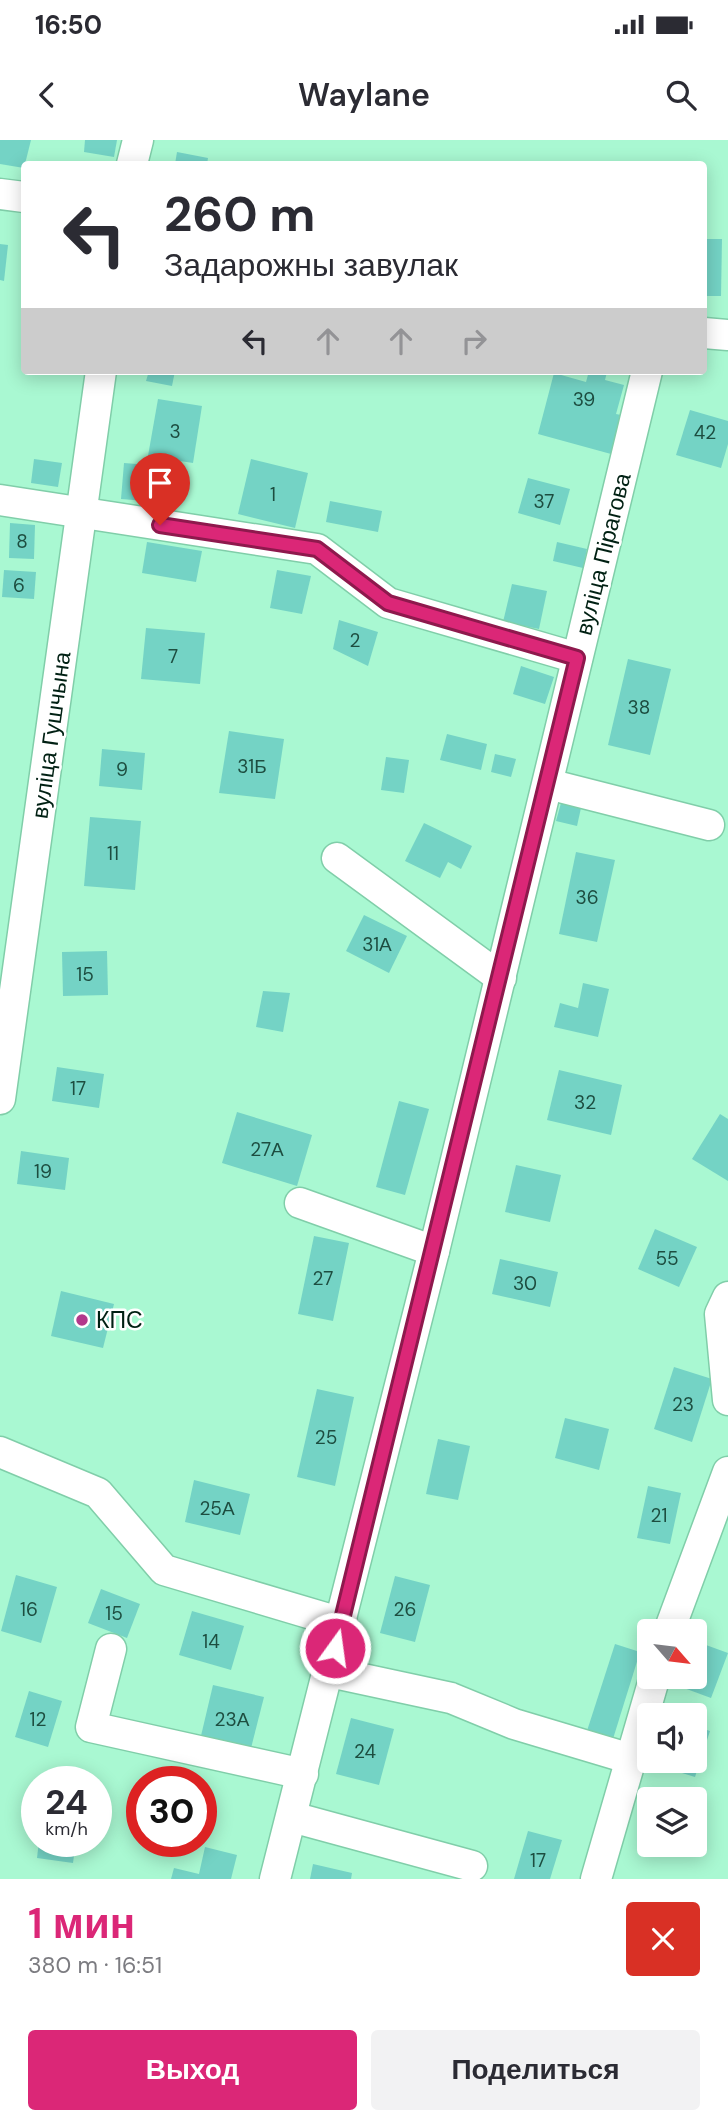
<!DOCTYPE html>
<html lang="ru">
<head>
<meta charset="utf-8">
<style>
	body { margin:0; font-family:"DM Sans",sans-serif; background:#f2f2f3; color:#2b2b33; height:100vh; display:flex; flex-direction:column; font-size:26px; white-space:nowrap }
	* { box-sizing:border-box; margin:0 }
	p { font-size:23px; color:#7c7c81 }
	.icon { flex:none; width:38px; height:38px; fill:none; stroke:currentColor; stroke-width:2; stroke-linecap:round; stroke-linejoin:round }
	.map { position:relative; height:1739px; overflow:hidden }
	.sheet { display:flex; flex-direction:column; background:#fff; flex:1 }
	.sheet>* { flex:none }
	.hud { position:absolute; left:21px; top:21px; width:686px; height:214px; border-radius:7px; box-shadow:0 4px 18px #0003; background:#fff; color:#2b2b33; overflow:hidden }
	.needle { width:46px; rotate:118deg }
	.tools { position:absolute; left:637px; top:1479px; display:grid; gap:14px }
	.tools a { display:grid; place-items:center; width:70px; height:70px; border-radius:7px; background:#fff; box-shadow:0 4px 18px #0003; font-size:35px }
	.speed { position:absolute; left:21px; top:1626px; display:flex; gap:14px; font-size:35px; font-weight:700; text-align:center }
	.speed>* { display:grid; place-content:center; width:91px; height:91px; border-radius:50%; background:#fff; box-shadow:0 4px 18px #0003; line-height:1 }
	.speed small { font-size:18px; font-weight:400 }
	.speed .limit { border:10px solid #d22; background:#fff; color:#111 }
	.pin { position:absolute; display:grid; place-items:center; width:60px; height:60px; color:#fff; margin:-72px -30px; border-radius:50% 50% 50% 0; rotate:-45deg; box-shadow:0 0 7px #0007 }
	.pin .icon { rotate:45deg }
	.me { position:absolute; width:77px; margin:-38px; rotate:14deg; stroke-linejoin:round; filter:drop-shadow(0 0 5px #0008) }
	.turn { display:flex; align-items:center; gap:24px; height:147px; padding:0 28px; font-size:32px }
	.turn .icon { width:91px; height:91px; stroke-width:2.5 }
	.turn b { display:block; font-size:49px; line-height:60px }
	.lanes { display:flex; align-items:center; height:66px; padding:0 28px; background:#0003; justify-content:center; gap:35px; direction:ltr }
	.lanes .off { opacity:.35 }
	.round { display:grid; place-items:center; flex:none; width:74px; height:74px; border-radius:7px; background:#f2f2f3 }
	.overview { display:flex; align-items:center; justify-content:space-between; height:119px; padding:0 28px }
	h1 { font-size:42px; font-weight:600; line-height:52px; color:#db2777 }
	.cta { display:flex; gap:14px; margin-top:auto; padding:14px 28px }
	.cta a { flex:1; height:80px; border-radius:7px; background:#db2777; color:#fff; font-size:28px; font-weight:600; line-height:80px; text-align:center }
	.cta a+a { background:#f2f2f3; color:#2b2b33 }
	.status { display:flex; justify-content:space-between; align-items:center; height:49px; padding:0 35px; background:#fff; direction:ltr }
	.status svg { height:19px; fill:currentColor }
	header { display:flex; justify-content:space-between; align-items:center; height:91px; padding:0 28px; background:#fff; font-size:32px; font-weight:600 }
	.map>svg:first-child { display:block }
	.building { fill:#74d3c5 }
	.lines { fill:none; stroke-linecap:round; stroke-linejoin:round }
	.minor-casing { stroke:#80cea9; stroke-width:33 }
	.minor { stroke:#fff; stroke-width:30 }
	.route-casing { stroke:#8e194d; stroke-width:18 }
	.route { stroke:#db2777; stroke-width:12 }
	.poi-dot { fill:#b2388b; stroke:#fff; stroke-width:2.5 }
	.labels { text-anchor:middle; stroke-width:5; stroke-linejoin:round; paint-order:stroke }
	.number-label { font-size:19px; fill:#1d4d40 }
	.street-label { font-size:23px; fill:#002013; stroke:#fff }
	.poi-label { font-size:23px; fill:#002013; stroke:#fff; text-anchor:start }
</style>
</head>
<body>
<div class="status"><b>16:50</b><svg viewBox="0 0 49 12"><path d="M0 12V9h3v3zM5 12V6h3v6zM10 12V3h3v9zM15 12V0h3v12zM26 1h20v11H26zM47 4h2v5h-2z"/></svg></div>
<header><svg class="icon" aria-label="back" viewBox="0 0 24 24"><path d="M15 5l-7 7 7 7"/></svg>Waylane<svg class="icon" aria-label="search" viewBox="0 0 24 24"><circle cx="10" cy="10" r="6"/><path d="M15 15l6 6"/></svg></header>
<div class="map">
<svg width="728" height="1739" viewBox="0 0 728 1739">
	<rect width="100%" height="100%" fill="#a9f8d2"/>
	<!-- building -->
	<g class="building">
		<polygon points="0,0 31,0 24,28 0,24"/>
		<polygon points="85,0 117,0 114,17 84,12"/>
		<polygon points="177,12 208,18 207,24 175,24"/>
		<polygon points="704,99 722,99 721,156 704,156"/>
		<polygon points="0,104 8,105 4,141 0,140"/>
		<polygon points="149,231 175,231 172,246 146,241"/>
		<polygon points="589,231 607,232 605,240 624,245 616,274 621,275 611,314 538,294 554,233 586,242"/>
		<polygon points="158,259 202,266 193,323 148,316"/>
		<polygon points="690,270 728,281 728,304 721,328 676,315"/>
		<polygon points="34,319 62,323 58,347 31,343"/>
		<polygon points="251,319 308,333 295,388 238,374"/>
		<polygon points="124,323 149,325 146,361 121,359"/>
		<polygon points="528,338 570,349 560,385 518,373"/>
		<polygon points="330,361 382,371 378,392 326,382"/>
		<polygon points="10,383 35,385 34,419 9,418"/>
		<polygon points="147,402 202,411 196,442 142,433"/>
		<polygon points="557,402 587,409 583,428 553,421"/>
		<polygon points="4,430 36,432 34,459 2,457"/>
		<polygon points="277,430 311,436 302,474 270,468"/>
		<polygon points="512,444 547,451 539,489 503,482"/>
		<polygon points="339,480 378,492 368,526 333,509"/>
		<polygon points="146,488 205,493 200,544 141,539"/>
		<polygon points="628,519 671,529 650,615 608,605"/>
		<polygon points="521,526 554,537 545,564 513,554"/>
		<polygon points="229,591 284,599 275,659 219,653"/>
		<polygon points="447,594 487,604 481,630 440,620"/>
		<polygon points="102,609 145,613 142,650 99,646"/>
		<polygon points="495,614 516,619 511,637 491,632"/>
		<polygon points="386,617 409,620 404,653 381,650"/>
		<polygon points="561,663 581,668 577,686 556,681"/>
		<polygon points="90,677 141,681 135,750 84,746"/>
		<polygon points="424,683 472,706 461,729 448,722 440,738 405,721"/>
		<polygon points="576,712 615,720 597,802 559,794"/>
		<polygon points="364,775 407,796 389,833 346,811"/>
		<polygon points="107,811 108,855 63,856 62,812"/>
		<polygon points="583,843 609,849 598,897 554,887 560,863 578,868"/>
		<polygon points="263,851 290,853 283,892 256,887"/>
		<polygon points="57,927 104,934 99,968 52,961"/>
		<polygon points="559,930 622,945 611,995 547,980"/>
		<polygon points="399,961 429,969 405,1055 376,1047"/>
		<polygon points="237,972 312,995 297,1046 222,1023"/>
		<polygon points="720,974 728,979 728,1041 692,1019"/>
		<polygon points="21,1011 69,1018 65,1050 17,1044"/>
		<polygon points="516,1025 561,1035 550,1082 505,1072"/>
		<polygon points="655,1089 697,1107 679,1147 638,1129"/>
		<polygon points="314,1096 349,1103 333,1181 298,1174"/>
		<polygon points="500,1119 558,1132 550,1167 492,1154"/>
		<polygon points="61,1151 114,1164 103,1208 51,1196"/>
		<polygon points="674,1227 712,1239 692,1302 654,1289"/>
		<polygon points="317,1249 354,1257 335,1346 297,1337"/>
		<polygon points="565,1278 609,1289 599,1330 555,1318"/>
		<polygon points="438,1299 470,1306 458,1360 426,1354"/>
		<polygon points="194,1340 250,1354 240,1395 185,1382"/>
		<polygon points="648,1346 681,1353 670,1404 637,1398"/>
		<polygon points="16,1435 57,1447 41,1503 1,1491"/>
		<polygon points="395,1436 430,1445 415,1502 380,1493"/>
		<polygon points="101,1449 140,1464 127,1498 88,1483"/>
		<polygon points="192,1471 244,1486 231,1530 179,1515"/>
		<polygon points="695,1501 728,1513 711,1558 673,1544 676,1536 695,1536"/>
		<polygon points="615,1504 640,1512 612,1602 586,1594"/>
		<polygon points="213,1545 264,1557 250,1612 200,1600"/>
		<polygon points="29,1551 62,1561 48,1607 15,1597"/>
		<polygon points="351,1578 394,1589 379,1645 336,1634"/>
		<polygon points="695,1586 710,1591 695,1637 656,1625 657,1620 695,1620"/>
		<polygon points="528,1691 562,1700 550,1739 514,1739"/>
		<polygon points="39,1701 76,1701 73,1723 37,1718"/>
		<polygon points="205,1707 237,1715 231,1739 171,1739 174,1728 199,1734"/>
		<polygon points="313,1724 352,1733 351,1739 310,1739"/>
	</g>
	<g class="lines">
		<!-- minor casing -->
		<g class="minor-casing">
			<g id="minor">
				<polyline points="132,24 138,0"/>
				<polyline points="0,54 24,57"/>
				<polyline points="704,193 728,195"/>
				<polyline points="0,360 317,409 388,463 577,518"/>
				<polyline points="548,644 709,685"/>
				<polyline points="337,718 501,838"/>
				<polyline points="0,959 101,231"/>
				<polyline points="300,1063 434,1111"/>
				<polyline points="728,1157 720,1174 728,1260"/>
				<polyline points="0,1312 98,1353 164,1430 342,1483"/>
				<polyline points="669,1491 728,1332"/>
				<polyline points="111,1509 91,1587 303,1634"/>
				<polyline points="330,1532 451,1558 514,1584 631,1619"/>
				<polyline points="292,1677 472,1726"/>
				<polyline points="275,1739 434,1111 647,231"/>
				<polyline points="596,1739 655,1536"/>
			</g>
		</g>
		<!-- minor -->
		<use href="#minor" class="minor"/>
	</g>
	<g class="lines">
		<!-- route casing -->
		<g class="route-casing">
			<polyline id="route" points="160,385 317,409 388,463 577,518 335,1508"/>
		</g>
		<!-- route -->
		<use href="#route" class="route"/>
	</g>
	<!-- markers -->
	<circle class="poi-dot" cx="82" cy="1180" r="7"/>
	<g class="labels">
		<!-- number labels -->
		<g class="number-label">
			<text x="584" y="266">39</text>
			<text x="175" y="298">3</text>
			<text x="705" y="299">42</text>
			<text x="273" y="361">1</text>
			<text x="544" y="368">37</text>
			<text x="22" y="408">8</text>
			<text x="19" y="452">6</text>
			<text x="355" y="507">2</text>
			<text x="173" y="523">7</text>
			<text x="639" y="574">38</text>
			<text x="252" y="633">31Б</text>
			<text x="122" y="636">9</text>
			<text x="113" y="720">11</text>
			<text x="587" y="764">36</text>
			<text x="377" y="811">31А</text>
			<text x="85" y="841">15</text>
			<text x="78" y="955">17</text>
			<text x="585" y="969">32</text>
			<text x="267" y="1016">27А</text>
			<text x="43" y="1038">19</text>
			<text x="667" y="1125">55</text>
			<text x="323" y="1145">27</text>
			<text x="525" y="1150">30</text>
			<text x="683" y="1271">23</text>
			<text x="326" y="1304">25</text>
			<text x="217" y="1375">25А</text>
			<text x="659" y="1382">21</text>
			<text x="29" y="1476">16</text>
			<text x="405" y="1476">26</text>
			<text x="114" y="1480">15</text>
			<text x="211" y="1508">14</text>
			<text x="38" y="1586">12</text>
			<text x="232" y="1586">23А</text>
			<text x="365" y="1618">24</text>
			<text x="538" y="1727">17</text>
		</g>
		<!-- street labels -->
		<g class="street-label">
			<text transform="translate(603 414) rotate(-76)" y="8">вуліца Пірагова</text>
			<text transform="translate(51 595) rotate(-82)" y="8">вуліца Гушчына</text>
		</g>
		<!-- poi labels -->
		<g class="poi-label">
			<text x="96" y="1188">КПС</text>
		</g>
	</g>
</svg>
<div class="tools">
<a><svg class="needle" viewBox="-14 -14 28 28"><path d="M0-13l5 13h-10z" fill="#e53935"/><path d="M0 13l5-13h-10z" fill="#7c7c81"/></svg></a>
<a><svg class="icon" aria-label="sound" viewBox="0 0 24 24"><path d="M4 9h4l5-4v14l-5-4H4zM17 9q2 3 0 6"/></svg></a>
<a><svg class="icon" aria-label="layers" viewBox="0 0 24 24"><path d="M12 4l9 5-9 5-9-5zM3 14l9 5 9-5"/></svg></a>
</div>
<div class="speed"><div>24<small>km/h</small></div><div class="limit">30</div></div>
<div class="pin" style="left:160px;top:385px;background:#d93025"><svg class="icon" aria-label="arrive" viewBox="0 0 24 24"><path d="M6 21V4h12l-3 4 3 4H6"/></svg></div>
<svg class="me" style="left:335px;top:1508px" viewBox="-20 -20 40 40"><circle r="17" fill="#db2777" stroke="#fff" stroke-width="3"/><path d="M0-11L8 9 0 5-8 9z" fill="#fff"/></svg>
<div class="hud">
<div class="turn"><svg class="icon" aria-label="left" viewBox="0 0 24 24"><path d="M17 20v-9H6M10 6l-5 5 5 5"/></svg><div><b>260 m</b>Задарожны завулак</div></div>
<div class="lanes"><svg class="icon" aria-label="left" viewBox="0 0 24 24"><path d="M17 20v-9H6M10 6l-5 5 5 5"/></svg><svg class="icon off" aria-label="ahead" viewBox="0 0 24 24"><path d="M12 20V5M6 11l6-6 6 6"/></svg><svg class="icon off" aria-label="ahead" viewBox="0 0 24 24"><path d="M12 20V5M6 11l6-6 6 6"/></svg><svg class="icon off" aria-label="right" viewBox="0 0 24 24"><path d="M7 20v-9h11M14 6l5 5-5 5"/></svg></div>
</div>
</div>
<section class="sheet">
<div class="overview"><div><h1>1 мин</h1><p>380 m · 16:51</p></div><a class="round" style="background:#d93025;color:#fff"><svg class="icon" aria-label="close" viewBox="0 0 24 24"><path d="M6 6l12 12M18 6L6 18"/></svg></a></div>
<div class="cta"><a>Выход</a><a>Поделиться</a></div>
</section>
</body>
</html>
